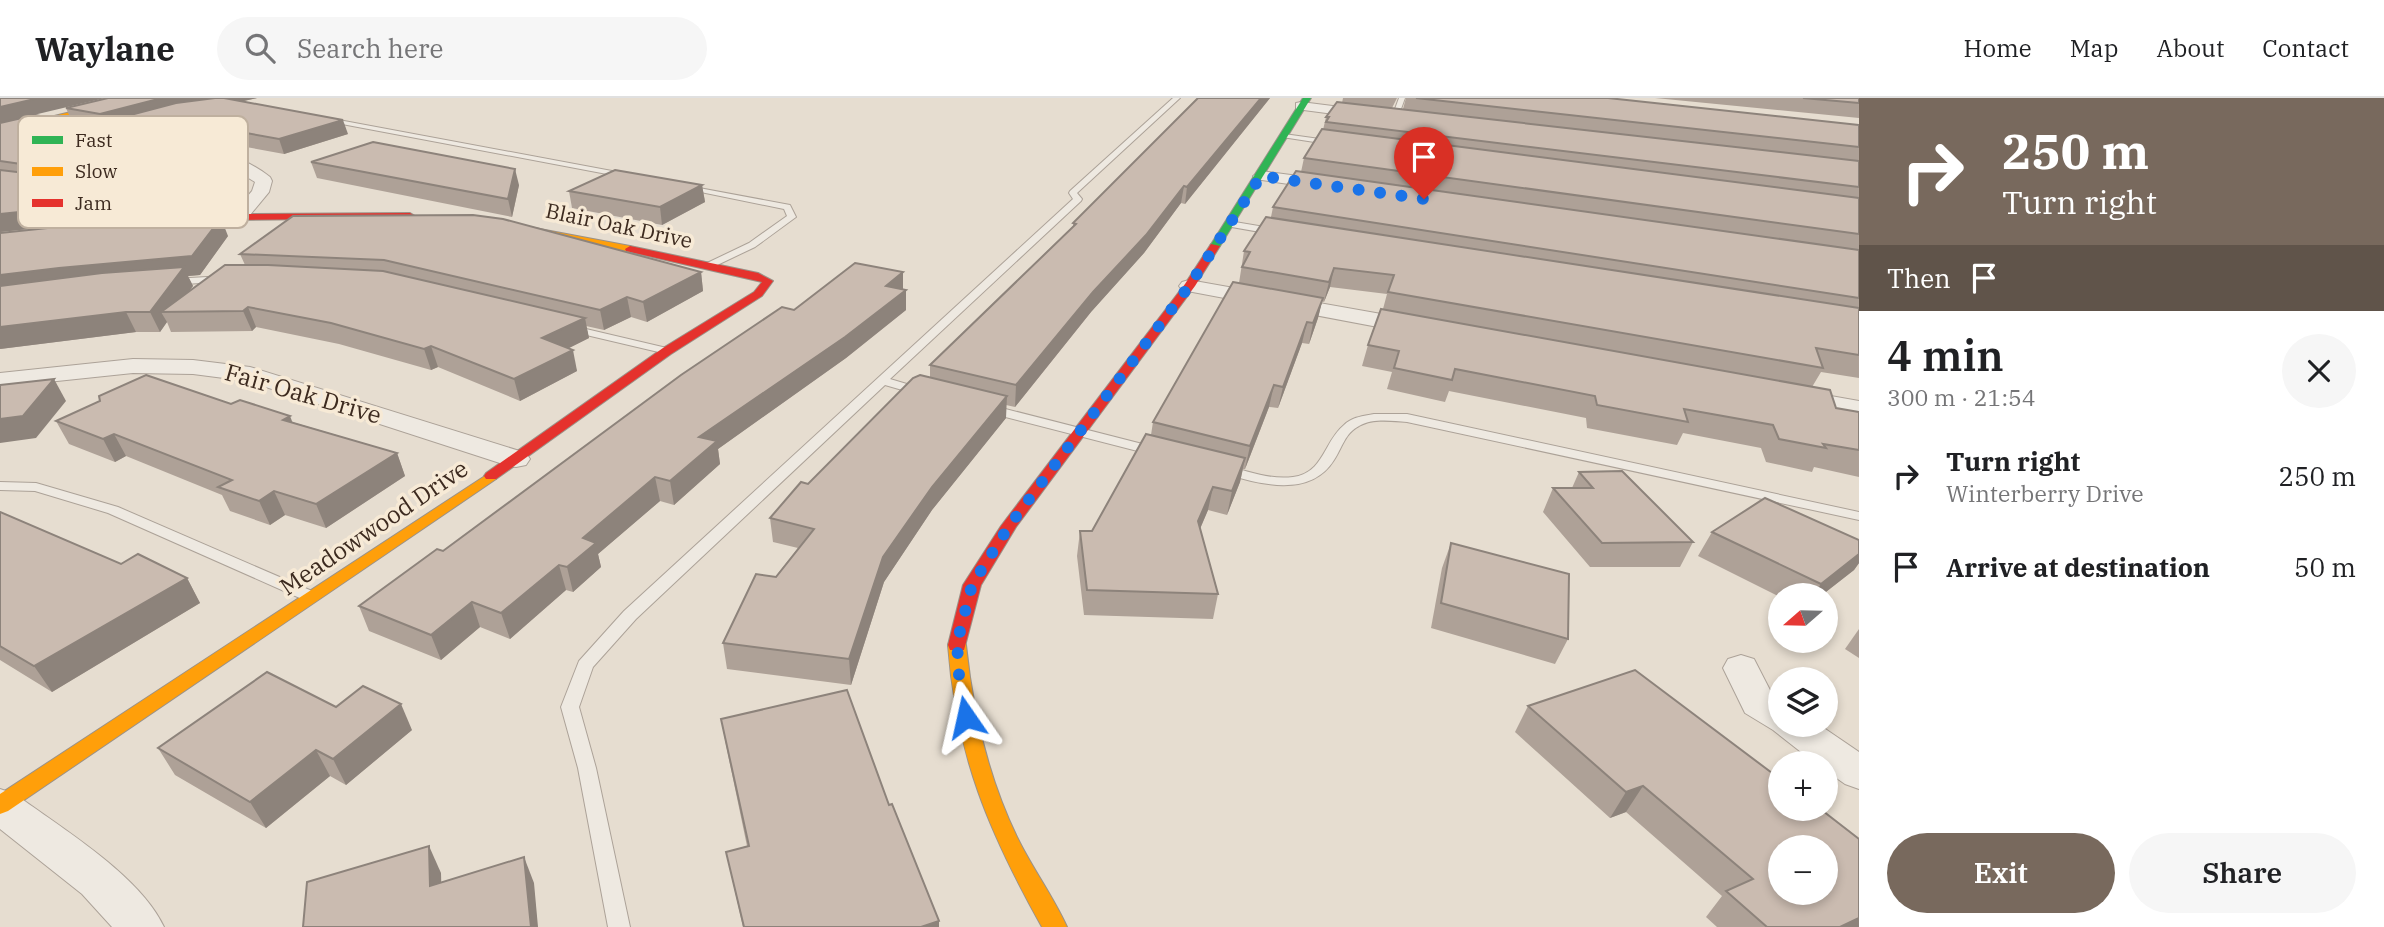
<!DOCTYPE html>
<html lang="en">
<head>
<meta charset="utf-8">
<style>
	body { margin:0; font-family:"IBM Plex Serif",serif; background:#f6f6f6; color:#202124; height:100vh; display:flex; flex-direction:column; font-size:26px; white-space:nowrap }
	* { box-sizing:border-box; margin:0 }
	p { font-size:23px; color:#757577 }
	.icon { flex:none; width:38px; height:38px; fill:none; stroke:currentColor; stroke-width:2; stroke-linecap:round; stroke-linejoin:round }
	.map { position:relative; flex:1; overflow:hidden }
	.side { display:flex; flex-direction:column; background:#fff; width:525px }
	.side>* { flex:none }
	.hud { background:#78695d; color:#fff; overflow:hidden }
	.needle { width:46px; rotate:250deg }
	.fabs { position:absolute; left:1768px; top:485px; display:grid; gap:14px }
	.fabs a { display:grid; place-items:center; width:70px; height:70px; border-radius:50%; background:#fff; box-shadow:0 4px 10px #0003; font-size:35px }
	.pin { position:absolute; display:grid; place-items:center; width:60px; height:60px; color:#fff; margin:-72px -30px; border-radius:50% 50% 50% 0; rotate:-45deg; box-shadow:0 0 7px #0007 }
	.pin .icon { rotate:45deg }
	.me { position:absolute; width:77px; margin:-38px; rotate:349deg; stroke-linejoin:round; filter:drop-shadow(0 0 5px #0008) }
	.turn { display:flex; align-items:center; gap:24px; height:147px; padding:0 28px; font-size:32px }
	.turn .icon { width:91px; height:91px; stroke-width:2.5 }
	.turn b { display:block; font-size:49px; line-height:60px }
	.then { display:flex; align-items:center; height:66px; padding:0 28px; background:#0003; gap:14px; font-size:26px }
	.round { display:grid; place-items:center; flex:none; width:74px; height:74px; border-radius:37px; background:#f6f6f6 }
	.overview { display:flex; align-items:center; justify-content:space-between; height:119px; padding:0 28px }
	h1 { font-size:42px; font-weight:600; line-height:52px }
	.cta { display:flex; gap:14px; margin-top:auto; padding:14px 28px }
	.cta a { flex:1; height:80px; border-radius:42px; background:#78695d; color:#fff; font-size:28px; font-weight:600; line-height:80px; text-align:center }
	.cta a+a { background:#f6f6f6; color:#202124 }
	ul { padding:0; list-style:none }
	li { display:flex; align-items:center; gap:21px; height:91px; padding:0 28px }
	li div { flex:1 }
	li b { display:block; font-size:26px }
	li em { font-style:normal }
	header { display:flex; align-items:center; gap:42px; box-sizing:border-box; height:98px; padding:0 35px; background:#fff; border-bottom:2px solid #e0e0e0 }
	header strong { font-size:33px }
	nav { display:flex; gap:38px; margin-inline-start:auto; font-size:24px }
	.search { width:490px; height:63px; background:#f6f6f6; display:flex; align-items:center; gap:18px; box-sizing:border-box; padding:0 24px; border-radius:38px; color:#757577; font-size:26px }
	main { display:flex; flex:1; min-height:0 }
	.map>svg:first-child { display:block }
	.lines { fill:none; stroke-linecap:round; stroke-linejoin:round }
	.lane-casing { stroke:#aca298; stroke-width:2 }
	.street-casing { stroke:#aca298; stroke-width:2 }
	.fast-casing { stroke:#9b9288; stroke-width:2 }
	.slow-casing { stroke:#9b9288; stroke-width:2 }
	.jam-casing { stroke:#9b9288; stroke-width:2 }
	.lane { fill:#eee9e1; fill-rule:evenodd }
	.street { fill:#eee9e1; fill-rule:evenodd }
	.fast { fill:#30b455; fill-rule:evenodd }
	.slow { fill:#ff9f0a; fill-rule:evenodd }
	.jam { fill:#e5322d; fill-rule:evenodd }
	.wall { fill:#aea197 }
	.shaded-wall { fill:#8d837b }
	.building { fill:#cabbb0; stroke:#8d837b; stroke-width:2; fill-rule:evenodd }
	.route { stroke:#1a73e8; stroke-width:12; stroke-dasharray:0 21.6 }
	.labels { text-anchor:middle; stroke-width:7; stroke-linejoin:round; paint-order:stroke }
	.far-street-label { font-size:21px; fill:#3c2a1f; stroke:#f7ead6 }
	.street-label { font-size:24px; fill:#3c2a1f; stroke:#f7ead6 }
	.key { fill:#f7ead6; stroke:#bfb09f; stroke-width:2 }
	.key-label { font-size:19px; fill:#3c2a1f }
</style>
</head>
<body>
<header>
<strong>Waylane</strong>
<div class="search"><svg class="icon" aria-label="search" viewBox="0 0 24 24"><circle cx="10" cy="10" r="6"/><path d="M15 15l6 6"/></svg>Search here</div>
<nav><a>Home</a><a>Map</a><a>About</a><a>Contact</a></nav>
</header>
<main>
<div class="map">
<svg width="1859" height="829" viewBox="0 0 1859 829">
	<rect width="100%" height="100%" fill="#e6ddd0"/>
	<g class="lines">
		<!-- lane casing -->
		<g class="lane-casing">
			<g id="lane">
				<polygon points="1173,0 1180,0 1077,95 1082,101 1081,103 890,281 927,292 927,296 923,298 885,287 636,521 593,569 579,609 596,670 630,829 608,829 578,670 561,609 579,563 624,513 1073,101 1069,95 1070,93"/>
				<polygon points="1399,0 1405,0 1398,19 1395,21 1392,19"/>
				<polygon points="328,20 628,76 632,78 628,80 326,23"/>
				<polygon points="1284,36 1334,43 1338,45 1334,47 1282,39"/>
				<polygon points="229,59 233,61 232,63 190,74 186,72"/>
				<polygon points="683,87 790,107 796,119 755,149 711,170 705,170 705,166 749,145 787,118 784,111 686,91 682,89"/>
				<polygon points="1229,123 1277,131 1281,134 1277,137 1226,128 1225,126"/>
				<polygon points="225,178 228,179 228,183 172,187 167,184 172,181"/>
				<polygon points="569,227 671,251 672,253 667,256 565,232 565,228"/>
				<polygon points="990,307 1162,351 1163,354 1157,358 986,314 984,311 986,308"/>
				<path d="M1374 316H1407L1859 414V422L1407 324C1392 323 1373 320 1359 328 1345 335 1342 350 1334 362 1309 402 1256 385 1219 374L1217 371 1224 367C1247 373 1269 382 1293 379 1324 375 1324 343 1344 327 1352 319 1363 318 1374 316Z"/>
				<polygon points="0,384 36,385 118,409 312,493 315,497 312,501 302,501 108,415 35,393 0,392"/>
			</g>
		</g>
		<!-- street casing -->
		<g class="street-casing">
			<g id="street">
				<polygon points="1301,4 1372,13 1379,17 1372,21 1296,11 1296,5"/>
				<path d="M159 42C199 49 237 53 270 79L272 83 269 94 245 123H233L230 119 252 93 255 84 222 64 154 50 151 47 154 44Z"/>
				<polygon points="1261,73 1329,82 1337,87 1329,92 1255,81 1253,78"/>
				<polygon points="1189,182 1415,222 1423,224 1426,229 1423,234 1415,236 1182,192 1179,188 1182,184"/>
				<polygon points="133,261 193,262 250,269 526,355 530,361 526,367 516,369 506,367 247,283 193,276 133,275 0,289 0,275"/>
				<polygon points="1797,292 1859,303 1859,319 1788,305 1784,300 1788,295"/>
				<polygon points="1741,557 1754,561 1772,596 1780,601 1780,626 1818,626 1859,654 1859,691 1845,686 1825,672 1825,665 1815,665 1773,632 1745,615 1723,570 1728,561"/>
				<path d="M0 691 15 696C61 730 140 777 164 829H112L82 796 0 731Z"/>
			</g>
		</g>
		<!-- fast casing -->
		<g class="fast-casing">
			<polygon id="fast" points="1303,0 1311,0 1220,148 1211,150 1210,148"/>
		</g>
		<!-- slow casing -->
		<g class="slow-casing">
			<g id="slow">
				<polygon points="129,0 142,0 0,35 0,31"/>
				<polygon points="508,125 630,148 635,151 630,154 505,130 505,126"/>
				<polygon points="491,374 496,375 498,378 496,381 8,713 0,716 0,696"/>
				<path d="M957 541 964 542 966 547C973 614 988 679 1017 739 1032 770 1053 798 1067 829H1042C989 734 956 657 948 547L950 542Z"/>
			</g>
		</g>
		<!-- jam casing -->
		<g class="jam-casing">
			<g id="jam">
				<polygon points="410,115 415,118 413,120 239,122 169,131 164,128 169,125 239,116"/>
				<polygon points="1211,146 1220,148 1195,188 1016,429 981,487 964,552 950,552 948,547 963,487 1001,428 1185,186"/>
				<polygon points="630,148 758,175 773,183 762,198 671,256 496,381 486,381 484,378 486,375 663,250 754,194 762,184 626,153 625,151"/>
			</g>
		</g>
		<!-- lane -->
		<use href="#lane" class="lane"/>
		<!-- street -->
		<use href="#street" class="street"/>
		<!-- fast -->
		<use href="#fast" class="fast"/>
		<!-- slow -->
		<use href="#slow" class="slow"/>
		<!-- jam -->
		<use href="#jam" class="jam"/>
	</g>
	<!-- wall -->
	<g class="wall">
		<polygon points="108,0 257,0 243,3 348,36 284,56 224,45 221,51 125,34 122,27 107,31 72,24 66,10"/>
		<polygon points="1198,0 1270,0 1185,106 1181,105 1144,155 1091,214 1015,309 1006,307 1006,320 932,412 884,484 851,587 727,571 723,545 798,450 773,444 770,420 930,279 930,267 1073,128 1073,125"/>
		<polygon points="1343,0 1397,0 1392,10 1403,11 1406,0 1608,0 1859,27 1859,280 1821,274 1812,289 1836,310 1859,314 1859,379 1814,369 1812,374 1766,364 1761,350 1683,335 1677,347 1587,330 1586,320 1449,293 1445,304 1387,291 1392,274 1362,268 1368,247 1383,211 1387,196 1330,189 1324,204 1322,203 1318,220 1309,246 1302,245 1278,310 1269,309 1245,371 1243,371 1240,384 1227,417 1208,412 1200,431 1218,496 1213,521 1084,517 1077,458 1080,433 1092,433 1151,337 1153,324 1239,185 1244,153 1271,119 1273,109 1301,74 1304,60 1323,32 1326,19 1342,5"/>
		<polygon points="1655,0 1859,0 1859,20"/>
		<polygon points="0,25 202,56 208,72 182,115 0,134"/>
		<polygon points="311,64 519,87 512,119 317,80"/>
		<polygon points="702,87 705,104 662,127 572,110 569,93"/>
		<polygon points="165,125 228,138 200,177 188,178 193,188 188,194 245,167 240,156 701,174 703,193 647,224 631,219 604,232 586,228 589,240 569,250 577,273 520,303 438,269 431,272 339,246 256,229 252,233 171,234 167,224 160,234 136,234 0,251"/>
		<polygon points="903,191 906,212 846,260 718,351 720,366 674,407 660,403 598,456 601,469 573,494 566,492 510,541 480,529 441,562 369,533 359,508 443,453 794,212"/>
		<polygon points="231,306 397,355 405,378 326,430 285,417 270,427 230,413 222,397 126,358 115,364 69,346 56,323"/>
		<polygon points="1579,374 1693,444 1680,469 1590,469 1543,414 1553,390 1572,390"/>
		<polygon points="0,414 121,466 187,480 200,505 52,594 0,562"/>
		<polygon points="1712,434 1859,442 1859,465 1854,472 1822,497 1780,497 1780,499 1698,458"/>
		<polygon points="1451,445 1568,541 1555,566 1431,530 1442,470"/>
		<polygon points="1859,531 1859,560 1845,551"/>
		<polygon points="1528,608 1859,829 1717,829 1706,819 1722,798 1626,714 1610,720 1515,634"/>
		<polygon points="721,621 889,707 939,829 743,829 726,754 747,748 726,647"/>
		<polygon points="412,632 346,687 330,678 266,730 175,677 158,650"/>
	</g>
	<!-- shaded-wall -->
	<g class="shaded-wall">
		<polygon points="39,0 105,0 0,25 0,9"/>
		<polygon points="162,0 257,0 244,3 119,20 122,27 107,31 100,16"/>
		<polygon points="1261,0 1270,0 1185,106 1187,89"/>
		<polygon points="343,22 348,36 284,56 279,41"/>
		<polygon points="219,30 224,45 221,51 215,36"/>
		<polygon points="196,48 200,58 202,56 208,72 182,115 0,134 0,116 90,84 82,68"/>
		<polygon points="515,71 519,87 512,119 508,101"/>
		<polygon points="702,87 705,104 662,127 660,109"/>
		<polygon points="1184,88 1181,105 1144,155 1091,214 1015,309 1016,287 1093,194"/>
		<polygon points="162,118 170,136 157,126"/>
		<polygon points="221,120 228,138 200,177 188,178 193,188 174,213 161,214 167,224 160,234 150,214 0,197 0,177"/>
		<polygon points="1334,170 1330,189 1324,204 1329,184"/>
		<polygon points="701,174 703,193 647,224 643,204"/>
		<polygon points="903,174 903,193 906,192 906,212 846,260 718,351 720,366 674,407 670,383 699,339 886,188"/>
		<polygon points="627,199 631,219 604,232 600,212"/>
		<polygon points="1323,200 1318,220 1309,246 1313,225"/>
		<polygon points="248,209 256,229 252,233 243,213"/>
		<polygon points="126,214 136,234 0,251 0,229"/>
		<polygon points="585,220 589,240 547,261 542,240"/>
		<polygon points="1307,224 1302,245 1278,310 1283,289"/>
		<polygon points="431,248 438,269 431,272 424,251"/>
		<polygon points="573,252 577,273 520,303 514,281"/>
		<polygon points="54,281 66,303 36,340 0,345 0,321"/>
		<polygon points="1274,287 1269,309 1245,371 1250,348"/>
		<polygon points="1007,298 1006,320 932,412 884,484 851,587 849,561 883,459 932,389"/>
		<polygon points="290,318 299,341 283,322"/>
		<polygon points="114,336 126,358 115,364 103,341"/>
		<polygon points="397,355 405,378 326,430 316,406"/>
		<polygon points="1245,360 1240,384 1227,417 1232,393"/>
		<polygon points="655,379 660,403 598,456 601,469 573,494 567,469 583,440"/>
		<polygon points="1213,389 1208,412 1193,447 1198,423"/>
		<polygon points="274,393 285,417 270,427 259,403"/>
		<polygon points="1859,456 1859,465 1854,472 1822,497 1813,497 1821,486"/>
		<polygon points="559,467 566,492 510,541 501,515"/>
		<polygon points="187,480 200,505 52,594 34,568"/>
		<polygon points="472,504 480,529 441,562 431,537"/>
		<polygon points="401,606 412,632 346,687 333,661"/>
		<polygon points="316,652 330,678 266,730 250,704"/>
		<polygon points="1643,688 1626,714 1610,720 1626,694"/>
		<polygon points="429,748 441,775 442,814 430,788"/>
		<polygon points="524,759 534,785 538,829 531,829"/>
		<polygon points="1859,820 1859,829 1840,829"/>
		<polygon points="939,823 939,829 921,829"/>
	</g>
	<!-- building -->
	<g class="building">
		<polygon points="0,0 39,0 0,9"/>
		<polygon points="108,0 162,0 100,16 66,10"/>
		<polygon points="215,0 224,0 343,22 279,41 219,30 215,36 119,20 176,5"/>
		<polygon points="1198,0 1261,0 1187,89 1184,88 1146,137 1093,194 1016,287 930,267 1076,126 1073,125"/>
		<polygon points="1416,0 1608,0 1859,27 1859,49"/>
		<polygon points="1803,0 1859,0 1859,5"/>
		<polygon points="1337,4 1859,63 1859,89 1326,24 1329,19 1326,19"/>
		<polygon points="35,17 196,48 129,62 82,68 35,68 0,63 0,25"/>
		<polygon points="1322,31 1859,100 1859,136 1304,60"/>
		<polygon points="373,44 515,71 508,101 311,64"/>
		<polygon points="202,56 175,98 0,116 0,72 59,79 131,72"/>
		<polygon points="615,72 702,87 660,109 569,93"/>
		<polygon points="1296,73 1859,152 1859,200 1273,109"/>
		<polygon points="473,117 503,121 701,174 643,204 627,199 600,212 384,162 240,156 293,118"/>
		<polygon points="162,118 157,126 221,120 192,158 59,170 0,177 0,135"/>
		<polygon points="1266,119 1859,210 1859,257 1816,250 1823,270 1388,194 1394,177 1334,170 1329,184 1242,169 1250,154 1244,153"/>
		<polygon points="855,165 903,174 886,188 906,192 845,239 699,339 717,343 670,383 655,379 583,440 596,445 567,469 559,467 501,515 472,504 431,537 359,508 437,451 443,453 681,277 782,209 794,212"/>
		<polygon points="225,167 268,167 383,173 585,220 542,240 573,252 514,281 431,248 424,251 331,225 248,209 243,213 161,214"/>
		<polygon points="184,169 150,214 126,214 0,229 0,188 102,175"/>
		<polygon points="1233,184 1323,200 1313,225 1307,224 1283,289 1274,287 1250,348 1153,324"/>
		<polygon points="1381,211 1830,292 1836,310 1859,314 1859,352 1823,346 1826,350 1779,341 1773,327 1684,311 1688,324 1597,307 1595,298 1455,271 1452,282 1394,270 1399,253 1368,247"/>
		<polygon points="146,277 231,306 240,302 290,318 283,322 397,355 316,406 274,393 259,403 218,389 232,382 114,336 103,341 56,323 100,303 99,298"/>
		<polygon points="920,277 1007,298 932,389 883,459 849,561 723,545 756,476 776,479 814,431 770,420 801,384 808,386 913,280"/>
		<polygon points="54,281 23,318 0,321 0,287"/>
		<polygon points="1146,336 1245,360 1232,393 1213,389 1198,423 1218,496 1087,492 1080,433 1092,433"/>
		<polygon points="1622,373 1693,444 1602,445 1553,390 1593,390 1579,374"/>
		<polygon points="1765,400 1859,442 1859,456 1821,486 1712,434"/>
		<polygon points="0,414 121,466 138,456 187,480 34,568 0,548"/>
		<polygon points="1451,445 1569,476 1568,541 1441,505"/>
		<path d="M1635 572 1780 681V710H1819L1859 741V820L1840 829H1767L1726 793 1753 781 1643 688 1626 694 1528 608ZM1780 749H1825V794H1780Z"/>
		<polygon points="267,574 336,609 363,588 401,606 333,661 316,652 250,704 158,650"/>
		<polygon points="847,592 889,707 892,706 939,823 921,829 744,829 726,754 749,748 721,621"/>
		<polygon points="429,748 430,788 524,759 531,829 303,829 307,784"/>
	</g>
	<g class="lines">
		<!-- route -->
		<polyline class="route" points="966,619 960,593 957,545 972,487 1009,428 1189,188 1261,78 1424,101"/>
	</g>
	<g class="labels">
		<!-- far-street labels -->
		<g class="far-street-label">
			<text transform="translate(619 128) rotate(12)" y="7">Blair Oak Drive</text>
		</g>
		<!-- street labels -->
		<g class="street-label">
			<text transform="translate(303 296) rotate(16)" y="8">Fair Oak Drive</text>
			<text transform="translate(374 430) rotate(-34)" y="8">Meadowwood Drive</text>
		</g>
	</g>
	<!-- legend -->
	<rect x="18" y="18" width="230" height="112" rx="10" class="key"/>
	<rect x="32" y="38" width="31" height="8" fill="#30b455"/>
	<rect x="32" y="69" width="31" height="9" fill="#ff9f0a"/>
	<rect x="32" y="101" width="31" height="8" fill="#e5322d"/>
	<g class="key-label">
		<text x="75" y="49">Fast</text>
		<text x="75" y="80">Slow</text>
		<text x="75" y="112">Jam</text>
	</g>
</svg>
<div class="fabs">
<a><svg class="needle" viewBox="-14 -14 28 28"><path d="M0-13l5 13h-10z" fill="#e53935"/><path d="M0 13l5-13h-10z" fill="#757577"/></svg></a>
<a><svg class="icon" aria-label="layers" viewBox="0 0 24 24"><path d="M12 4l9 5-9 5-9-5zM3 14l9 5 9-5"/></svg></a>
<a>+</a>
<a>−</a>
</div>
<div class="pin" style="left:1424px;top:101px;background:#d93025"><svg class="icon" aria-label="arrive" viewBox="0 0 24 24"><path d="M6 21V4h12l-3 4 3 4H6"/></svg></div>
<svg class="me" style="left:966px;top:619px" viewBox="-20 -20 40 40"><path d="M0-17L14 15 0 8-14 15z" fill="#1a73e8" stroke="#fff" stroke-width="4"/></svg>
</div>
<section class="side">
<div class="hud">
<div class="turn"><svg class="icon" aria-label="right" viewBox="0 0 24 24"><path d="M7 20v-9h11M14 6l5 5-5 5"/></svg><div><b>250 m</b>Turn right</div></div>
<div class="then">Then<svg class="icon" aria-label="arrive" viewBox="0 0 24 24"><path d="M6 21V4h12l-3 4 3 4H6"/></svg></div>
</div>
<div class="overview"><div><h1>4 min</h1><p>300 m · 21:54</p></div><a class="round"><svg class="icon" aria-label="close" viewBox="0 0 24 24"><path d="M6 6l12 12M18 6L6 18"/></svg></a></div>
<ul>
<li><svg class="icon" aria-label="right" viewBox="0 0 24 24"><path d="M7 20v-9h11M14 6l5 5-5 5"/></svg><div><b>Turn right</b><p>Winterberry Drive</p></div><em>250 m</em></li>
<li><svg class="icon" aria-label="arrive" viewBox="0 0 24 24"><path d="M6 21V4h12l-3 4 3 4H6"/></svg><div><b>Arrive at destination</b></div><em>50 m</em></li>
</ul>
<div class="cta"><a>Exit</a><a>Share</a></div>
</section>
</main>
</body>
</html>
